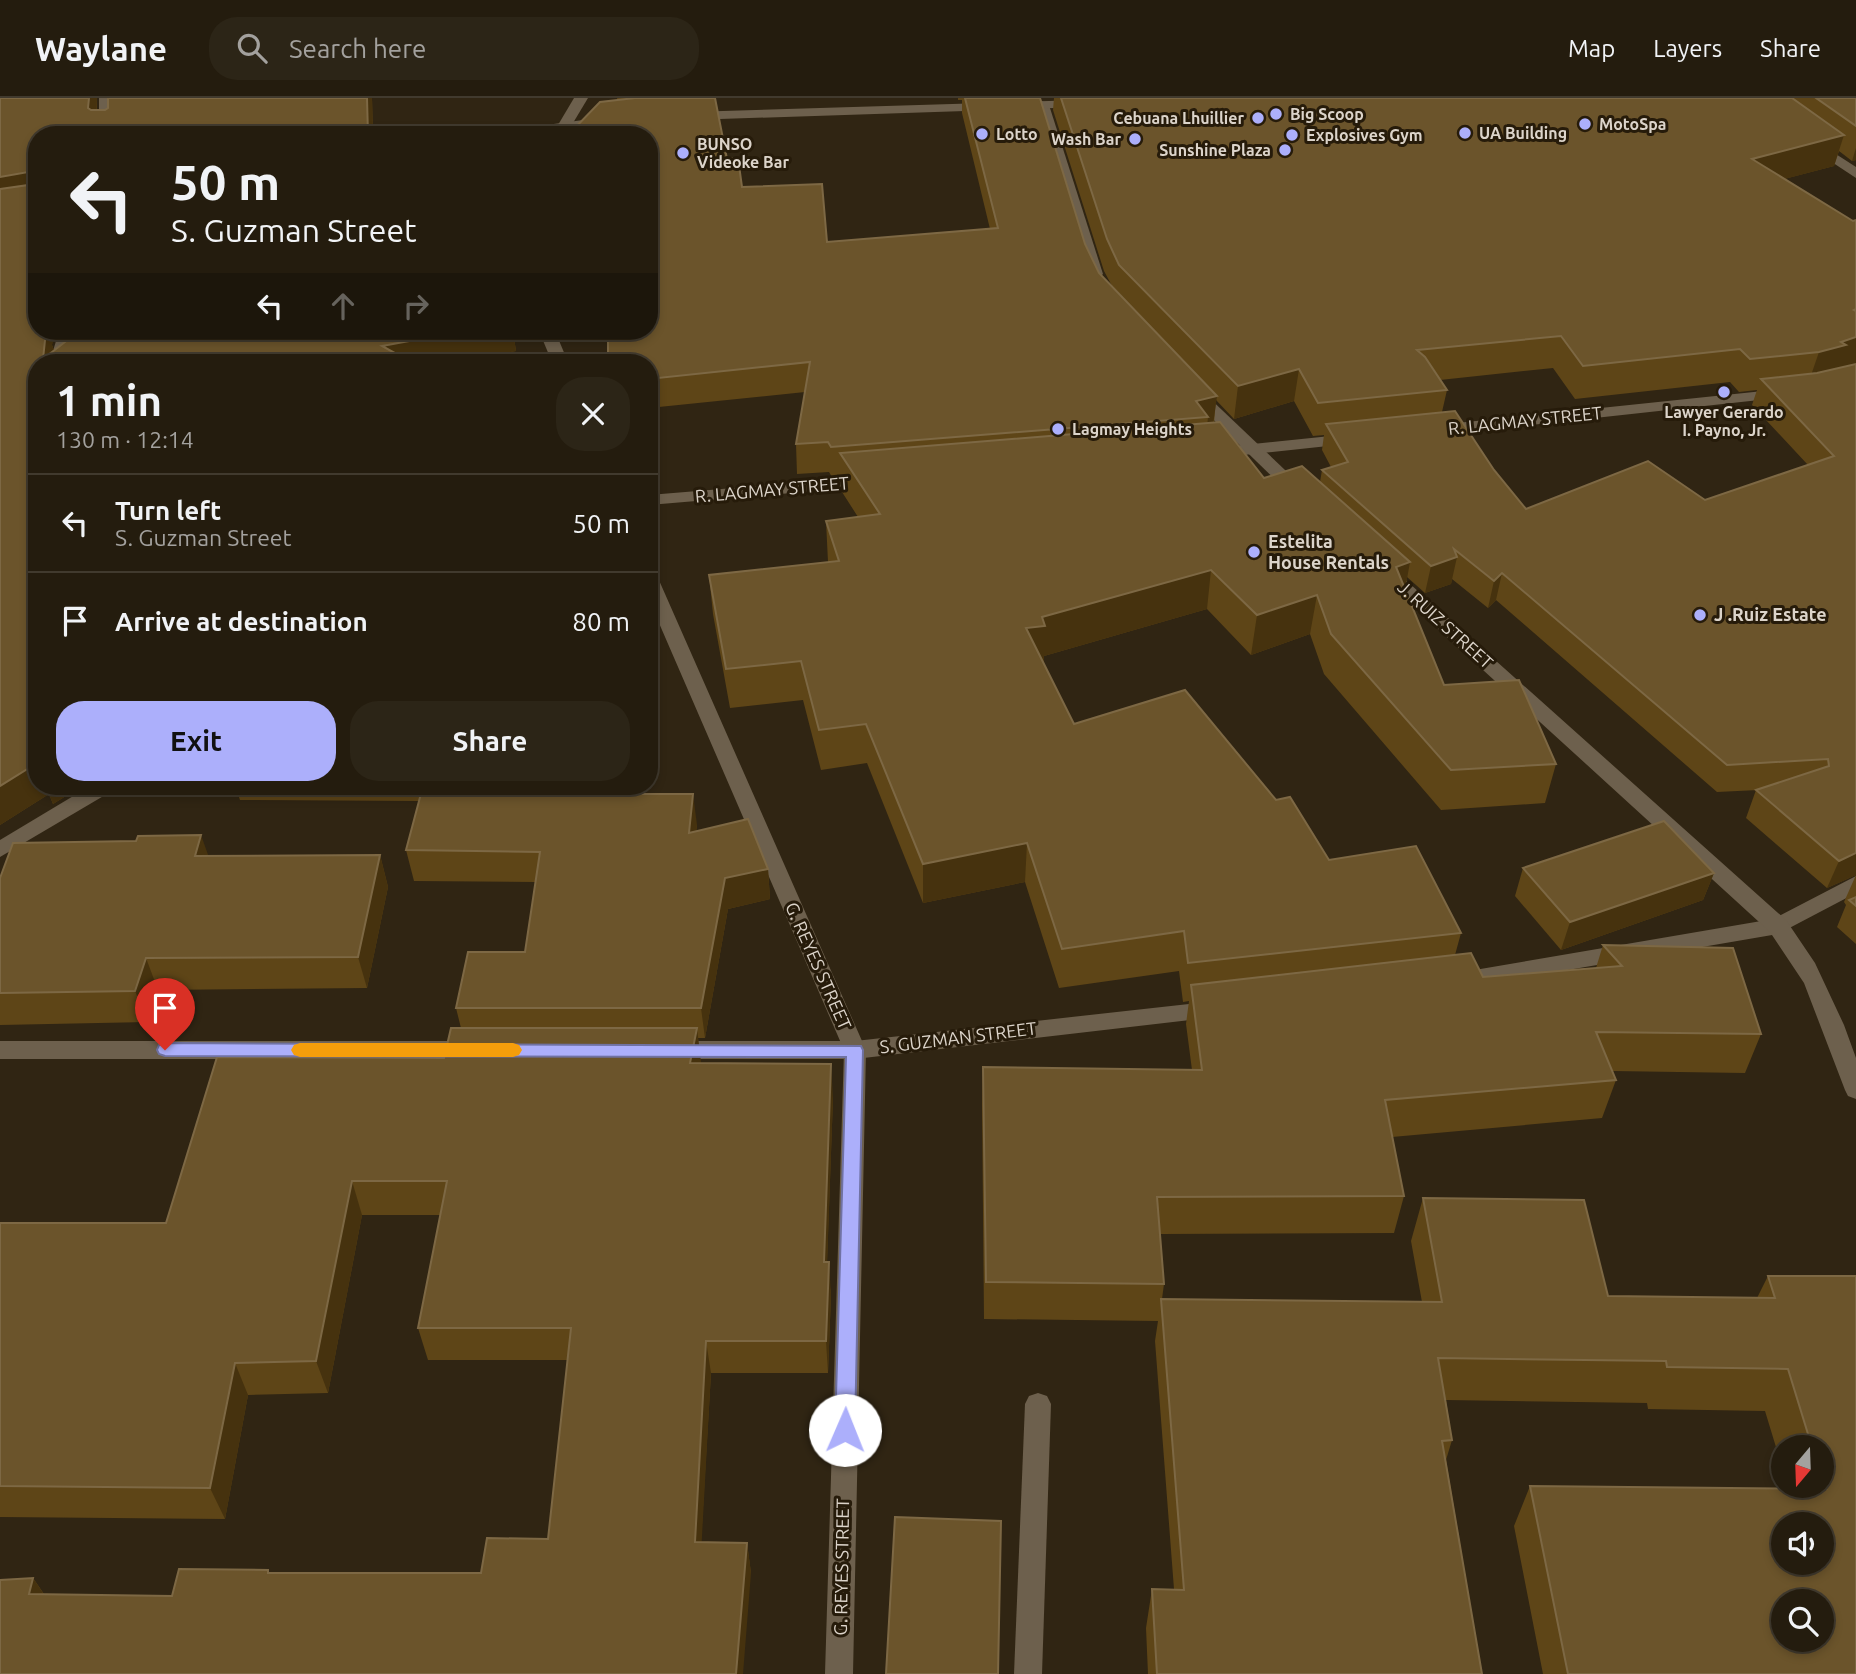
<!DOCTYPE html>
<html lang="en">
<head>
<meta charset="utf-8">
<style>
	body { margin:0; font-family:Ubuntu,sans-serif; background:#2c2517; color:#f1f3f6; height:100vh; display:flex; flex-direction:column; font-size:26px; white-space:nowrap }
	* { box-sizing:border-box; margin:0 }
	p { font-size:23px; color:#a3a19e }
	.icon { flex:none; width:38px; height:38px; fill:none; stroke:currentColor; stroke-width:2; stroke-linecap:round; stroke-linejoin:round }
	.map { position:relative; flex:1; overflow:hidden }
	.details { position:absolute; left:28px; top:256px; width:630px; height:441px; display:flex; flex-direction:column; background:#241c0e; border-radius:28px; box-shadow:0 4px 10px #0003,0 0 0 2px #413a2e }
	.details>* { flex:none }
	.top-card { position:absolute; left:28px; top:28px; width:630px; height:214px; border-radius:28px; box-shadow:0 4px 10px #0003,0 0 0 2px #413a2e; background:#241c0e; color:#f1f3f6; overflow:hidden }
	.needle { width:46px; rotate:199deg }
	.fabs { position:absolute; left:1771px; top:1337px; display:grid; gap:14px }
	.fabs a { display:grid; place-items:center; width:63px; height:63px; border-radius:50%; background:#241c0e; box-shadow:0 4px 10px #0003,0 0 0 2px #413a2e; font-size:35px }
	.pin { position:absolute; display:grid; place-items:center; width:60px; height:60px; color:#fff; margin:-72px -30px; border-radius:50% 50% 50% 0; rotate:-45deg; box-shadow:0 0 7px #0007 }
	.pin .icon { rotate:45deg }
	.me { position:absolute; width:77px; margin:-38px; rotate:1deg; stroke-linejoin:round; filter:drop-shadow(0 0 5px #0008) }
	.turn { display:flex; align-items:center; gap:24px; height:147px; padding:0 28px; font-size:32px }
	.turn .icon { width:91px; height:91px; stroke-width:2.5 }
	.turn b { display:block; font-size:49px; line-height:60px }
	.lanes { display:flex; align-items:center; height:66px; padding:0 28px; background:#0003; justify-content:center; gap:35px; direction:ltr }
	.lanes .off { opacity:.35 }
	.round { display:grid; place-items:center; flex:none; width:74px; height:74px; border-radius:28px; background:#2c2517 }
	.summary { display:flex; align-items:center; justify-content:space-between; height:119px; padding:0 28px }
	h1 { font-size:42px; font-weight:700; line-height:52px }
	.primary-button { display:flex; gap:14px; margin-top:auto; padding:14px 28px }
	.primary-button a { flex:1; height:80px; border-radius:28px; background:#acaffb; color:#111; font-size:28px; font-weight:700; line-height:80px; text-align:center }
	.primary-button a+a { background:#2c2517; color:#f1f3f6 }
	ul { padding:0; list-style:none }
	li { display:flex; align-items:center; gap:21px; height:98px; padding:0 28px; border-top:2px solid #413a2e }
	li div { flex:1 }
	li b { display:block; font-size:26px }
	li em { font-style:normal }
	header { display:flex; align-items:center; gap:42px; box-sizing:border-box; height:98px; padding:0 35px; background:#241c0e; border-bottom:2px solid #413a2e }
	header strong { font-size:33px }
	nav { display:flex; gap:38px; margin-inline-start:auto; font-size:24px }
	.search { width:490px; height:63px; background:#2c2517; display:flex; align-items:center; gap:18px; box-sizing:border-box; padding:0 24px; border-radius:28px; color:#a3a19e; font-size:26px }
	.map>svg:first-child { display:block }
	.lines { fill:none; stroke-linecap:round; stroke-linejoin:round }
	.service { fill:#6d604d; fill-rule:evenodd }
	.minor { fill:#6d604d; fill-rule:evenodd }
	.tertiary { fill:#6d604d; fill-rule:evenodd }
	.secondary { fill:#6d604d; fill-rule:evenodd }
	.wall { fill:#5e4517; fill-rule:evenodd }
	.shaded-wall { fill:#46320e }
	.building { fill:#6b542b; stroke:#7d6844; stroke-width:2; fill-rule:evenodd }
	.route { fill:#acaffb; stroke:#7072a3; stroke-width:2 }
	.slow { fill:#f59e0b }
	.poi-dot { fill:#acaffb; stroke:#261b0a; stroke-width:2.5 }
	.labels { text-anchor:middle; stroke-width:6; stroke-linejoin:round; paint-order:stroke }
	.far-poi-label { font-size:16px; font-weight:bold; fill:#dcd4ca; stroke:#261b0a; text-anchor:start }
	.street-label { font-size:18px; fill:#dcd4ca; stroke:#261b0a }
	.poi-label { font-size:18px; font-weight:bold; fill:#dcd4ca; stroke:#261b0a; text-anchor:start }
</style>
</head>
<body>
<header>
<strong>Waylane</strong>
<div class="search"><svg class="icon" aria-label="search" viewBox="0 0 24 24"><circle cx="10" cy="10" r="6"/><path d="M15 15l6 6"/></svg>Search here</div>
<nav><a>Map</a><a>Layers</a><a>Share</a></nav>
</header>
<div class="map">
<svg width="1856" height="1576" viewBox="0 0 1856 1576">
	<rect width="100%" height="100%" fill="#302513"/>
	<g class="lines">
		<!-- service -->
		<g class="service">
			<polygon points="384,27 389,28 392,37 378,37 377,31"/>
			<polygon points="1038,1295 1047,1298 1051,1306 1042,1576 1014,1576 1025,1306 1029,1298"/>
		</g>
		<!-- minor -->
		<g class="minor">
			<rect x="99" y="0" width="14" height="37"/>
			<polygon points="574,0 588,0 570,30 560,30 558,27"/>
			<polygon points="1814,42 1856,69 1856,80 1809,49 1807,46"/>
			<path d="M59 233H75L70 251C87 259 118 251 132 264H74L53 253Z"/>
			<polygon points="1782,291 1788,293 1790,296 1788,299 1438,337 1430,332 1438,327"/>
			<polygon points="1350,336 1358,341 1356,345 1215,360 1207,355 1215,350"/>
			<polygon points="869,379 875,380 878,384 875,388 649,407 649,397"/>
			<polygon points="90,688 115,688 112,693 0,759 0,742"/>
			<polygon points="1856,778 1856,795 1778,836 1457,891 1449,889 1446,883 1449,877 1457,875 1773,821"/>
			<polygon points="1216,903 1224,905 1227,911 1224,917 1216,919 855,961 673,961 665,958 662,952 665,946 673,943 855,943"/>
			<polygon points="0,943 473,943 481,946 484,952 481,958 473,961 0,961"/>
		</g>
		<!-- tertiary -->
		<g class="tertiary">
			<polygon points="1042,3 1049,7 1103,176 1100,179 1095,181 1087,176 1035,7"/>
			<polygon points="539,233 555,233 568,264 552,264"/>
			<polygon points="1196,291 1202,293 1305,391 1308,395 1305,399 1293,399 1190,299 1188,296 1190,293"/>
			<polygon points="1385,467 1391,469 1786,822 1815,865 1844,927 1856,960 1856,1001 1848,998 1845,992 1804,885 1770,834 1379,477 1376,473"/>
			<polygon points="649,474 658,480 866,952 853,1576 825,1576 844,952 649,502"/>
		</g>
		<!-- secondary -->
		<g class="secondary">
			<polygon points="1081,2 1086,3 1086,9 690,22 683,18 690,14"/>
			<polygon points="605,19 612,23 610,26 535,37 496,37 503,33"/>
		</g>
	</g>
	<!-- wall -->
	<g class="wall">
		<polygon points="0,0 97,0 97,12 372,0 373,37 37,37 52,247 54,252 96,237 94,233 513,233 516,253 457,264 37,264 82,688 53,706 49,696 0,727"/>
		<path d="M617 0H715L727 61 742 89 827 144 990 131 962 15V2H958V0H1040L1085 146 1099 175 1112 188 1104 173 1053 12 1054 0H1856V62L1852 63 1839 53 1834 68 1784 81 1853 123 1856 122V846L1837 829 1846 807 1844 804 1856 777 1827 790 1746 720 1756 692H1758L1717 694 1496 502 1488 510 1452 481 1451 486 1425 495 1407 479 1405 491 1444 587 1556 666 1545 705 1441 712 1324 576 1310 536 1251 557 1207 511 1044 558 1043 564 1074 626 1276 702 1329 762 1461 835 1455 857 1483 879 1596 870 1603 847 1761 936 1745 975 1612 973 1616 982 1602 1020 1392 1039 1404 1098 1394 1135 1160 1136 1164 1186 1162 1201 1422 1204 1411 1143 1423 1100 1608 1198 1757 1200 1768 1178H1856V1576H1543L1514 1428 1530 1388 1789 1391 1788 1388H1822V1349H1783V1372L1765 1313 1648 1311 1647 1305 1446 1302 1452 1342 1446 1362 1482 1576H1148L1146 1530 1152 1491H1174L1155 1243 1158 1223 984 1221 982 1007 983 969 1192 972 1186 926 1189 903 1183 904 1179 873 1059 890 1025 784 923 805 867 665 821 672 803 602 730 610 713 516 709 477 828 464 826 423 858 419 842 394 841 378 832 379 829 374 797 376 796 346 805 294 649 310V264ZM1553 270 1575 301 1730 284 1739 294 1757 292 1752 307 1808 367 1705 402 1526 411 1494 372 1442 314 1447 292 1440 282ZM1216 302 1234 321 1294 303 1313 338 1324 337 1322 352 1331 369 1322 372 1320 384 1264 380 1214 325Z"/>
		<polygon points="235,688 629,688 628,696 697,727 696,734 768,771 770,801 728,811 705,940 698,940 700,965 833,1000 827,1164 831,1197 828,1275 711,1275 701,1444 747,1445 751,1475 0,1576 33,1480 44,1496 172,1498 270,1475 481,1475 548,1441 568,1262 428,1262 418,1230 440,1117 362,1117 328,1295 248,1297 225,1421 0,1419 0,1125 166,1125 444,960 461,930 456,910 525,854 536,784 414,783 406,752 419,703 240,702"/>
		<polygon points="380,757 388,789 367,890 158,892 148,924 0,927 0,780 208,758"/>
		<polygon points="1523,770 1714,775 1703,802 1561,852 1515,798"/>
	</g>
	<!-- shaded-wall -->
	<g class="shaded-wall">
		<polygon points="89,0 97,0 96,37 88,10"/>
		<polygon points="367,0 372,0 373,37 368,37"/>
		<polygon points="1844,37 1834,68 1743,92 1752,61"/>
		<polygon points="1856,50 1856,62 1852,63"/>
		<polygon points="28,74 37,102 0,108 0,79"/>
		<polygon points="1856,211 1856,268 1808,286 1819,254 1854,212"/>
		<polygon points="44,233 58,233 52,247 56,258 43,261"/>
		<polygon points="129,233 178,233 137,264 128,237"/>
		<polygon points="464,233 513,233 516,253 457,264 385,264 382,248"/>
		<polygon points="1299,271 1294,303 1234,321 1238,288"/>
		<polygon points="1217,298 1213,327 1207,329 1208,319 1196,303"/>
		<polygon points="1457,459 1451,486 1425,495 1431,468"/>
		<polygon points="1410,464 1403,503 1396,469"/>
		<polygon points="1211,472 1207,511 1044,558 1043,567 1026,530 1042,519"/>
		<polygon points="1502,475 1496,502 1488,510 1494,483"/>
		<polygon points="1317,497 1310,536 1251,557 1257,517"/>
		<polygon points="37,665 37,688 82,688 53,706 49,696 0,727 0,688"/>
		<polygon points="621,688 629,688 624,727 620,696"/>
		<polygon points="693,696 697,727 693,766 689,735"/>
		<polygon points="201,737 212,768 195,758"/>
		<polygon points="1027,745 1025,784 923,805 923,766"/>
		<polygon points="1856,755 1856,777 1827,790 1839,763"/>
		<polygon points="380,757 388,789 367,890 358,859"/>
		<polygon points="768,771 770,801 728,811 705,940 701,910 725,780"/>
		<polygon points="1714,775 1703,802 1561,852 1570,824"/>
		<polygon points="146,860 158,892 148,924 135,893"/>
		<polygon points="697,930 701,964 694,999 690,965"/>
		<polygon points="831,966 833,1000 826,1196 824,1164"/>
		<polygon points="352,1083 362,1117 328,1295 316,1263"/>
		<polygon points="829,1164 831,1197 828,1275 826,1243"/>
		<polygon points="706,1243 711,1275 700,1474 695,1444"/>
		<polygon points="235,1265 248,1297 225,1421 210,1390"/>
		<polygon points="747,1445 751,1475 743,1576 736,1576"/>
		<polygon points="33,1480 53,1510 29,1496"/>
	</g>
	<!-- building -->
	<g class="building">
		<polygon points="0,0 89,0 88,10 91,12 105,12 108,10 108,0 367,0 368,37 37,37 37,233 46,233 43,261 74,237 125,237 125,233 129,233 128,237 150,237 156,233 464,233 382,248 411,264 37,264 37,665 0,688 0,91 28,87 31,77 28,74 0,79"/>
		<polygon points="635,0 715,0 727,61 738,60 742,89 822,86 827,144 998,130 965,0 1040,0 1085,146 1099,175 1217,298 1196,303 1208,319 831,349 828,344 796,346 810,264 649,281 649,264 608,264 608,233 649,233 649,37 568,37 600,4"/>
		<polygon points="1061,0 1792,0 1844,37 1752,61 1853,123 1856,122 1856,211 1854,212 1856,213 1856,239 1841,244 1846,247 1819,254 1750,261 1740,251 1583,268 1561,238 1417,252 1425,259 1447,292 1318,305 1299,271 1238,288 1119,167 1107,141"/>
		<polygon points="1816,0 1856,0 1856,28"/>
		<polygon points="1856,266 1856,755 1839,763 1756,692 1829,668 1828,661 1727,667 1502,475 1494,483 1454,451 1457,459 1431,468 1322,372 1348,364 1326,326 1455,313 1494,372 1526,411 1648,363 1705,402 1834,358 1761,281 1817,275"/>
		<polygon points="1220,324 1264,380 1302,368 1410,464 1396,469 1444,587 1519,582 1556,666 1451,672 1331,536 1317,497 1257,517 1211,472 1042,519 1045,528 1026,530 1074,626 1185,592 1276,702 1290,699 1329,762 1416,748 1461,835 1188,865 1184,833 1062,851 1027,745 923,766 866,626 819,632 801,563 726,571 709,477 839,463 826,423 880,416 840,355"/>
		<polygon points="423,688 621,688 620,696 693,696 689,735 748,721 768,771 725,780 701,910 456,910 468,854 525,854 540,754 406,752"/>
		<polygon points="1664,723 1714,775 1570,824 1523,770"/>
		<polygon points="201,737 195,758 380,757 358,859 146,860 135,893 0,895 0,780 13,745 136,743 138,738"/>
		<polygon points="1856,799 1856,808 1849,802"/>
		<polygon points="1603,847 1733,850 1761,936 1596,934 1616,982 1385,1002 1404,1098 1157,1099 1164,1186 986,1184 983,969 1202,972 1191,887 1471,855 1483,879 1622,868"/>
		<polygon points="451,930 697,930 690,965 831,966 824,1164 829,1164 826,1243 706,1243 695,1444 747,1445 736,1576 0,1576 0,1482 33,1480 29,1496 172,1498 179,1471 268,1472 268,1475 481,1475 487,1440 548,1441 571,1230 418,1230 447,1083 352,1083 316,1263 235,1265 210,1390 0,1388 0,1125 166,1125 217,959 444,960"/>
		<path d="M1423 1100 1584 1102 1608 1198 1775 1200 1768 1178H1856V1576H1568L1530 1388 1826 1391 1822 1379V1349H1812L1788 1271 1667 1269 1666 1263 1438 1260 1452 1342 1442 1343 1482 1576H1157L1152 1491 1184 1492 1161 1201 1442 1204ZM1783 1426H1822V1465H1783ZM1783 1503H1822V1542H1783Z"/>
		<polygon points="895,1419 1001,1423 998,1576 886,1576"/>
	</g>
	<!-- route -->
	<polygon class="route" points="165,945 861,948 863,952 855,1332 852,1338 845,1341 838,1338 835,1332 846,959 165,958 159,956 157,952 159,947"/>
	<!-- slow -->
	<polygon class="slow" points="300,945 513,945 519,947 522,952 519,957 513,959 300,959 294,957 291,952 294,947"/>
	<!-- markers -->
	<g class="poi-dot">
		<circle cx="1276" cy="16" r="7"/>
		<circle cx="1258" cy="20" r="7"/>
		<circle cx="1585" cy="26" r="7"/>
		<circle cx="1465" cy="35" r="7"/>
		<circle cx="982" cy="36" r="7"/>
		<circle cx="1292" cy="37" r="7"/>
		<circle cx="1135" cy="41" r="7"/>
		<circle cx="1285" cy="52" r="7"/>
		<circle cx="683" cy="55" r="7"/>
		<circle cx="1724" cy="294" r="7"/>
		<circle cx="1058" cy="331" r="7"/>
		<circle cx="1254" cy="454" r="7"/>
		<circle cx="1700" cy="517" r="7"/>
	</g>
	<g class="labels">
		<!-- far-poi labels -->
		<g class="far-poi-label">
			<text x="1290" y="22">Big Scoop</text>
			<text x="1244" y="26" text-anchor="end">Cebuana Lhuillier</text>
			<text x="1599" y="32">MotoSpa</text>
			<text x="1479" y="41">UA Building</text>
			<text x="996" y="42">Lotto</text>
			<text x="1306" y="43">Explosives Gym</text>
			<text x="1121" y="47" text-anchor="end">Wash Bar</text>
			<text x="697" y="52">BUNSO<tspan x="697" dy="18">Videoke Bar</tspan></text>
			<text x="1271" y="58" text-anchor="end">Sunshine Plaza</text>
			<text x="1724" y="320" text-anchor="middle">Lawyer Gerardo<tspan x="1724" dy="18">I. Payno, Jr.</tspan></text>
			<text x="1072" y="337">Lagmay Heights</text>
		</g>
		<!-- street labels -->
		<g class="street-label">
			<text transform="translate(1525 323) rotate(-6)" y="6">R. LAGMAY STREET</text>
			<text transform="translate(772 392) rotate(-5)" y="6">R. LAGMAY STREET</text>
			<text transform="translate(1445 527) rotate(42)" y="6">J. RUIZ STREET</text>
			<text transform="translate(818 868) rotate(66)" y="6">G. REYES STREET</text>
			<text transform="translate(958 940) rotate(-7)" y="6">S. GUZMAN STREET</text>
			<text transform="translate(842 1469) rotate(-89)" y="6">G. REYES STREET</text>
		</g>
		<!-- poi labels -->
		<g class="poi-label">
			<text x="1268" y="450">Estelita<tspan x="1268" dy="21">House Rentals</tspan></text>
			<text x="1714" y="523">J .Ruiz Estate</text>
		</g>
	</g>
</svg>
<div class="fabs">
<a><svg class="needle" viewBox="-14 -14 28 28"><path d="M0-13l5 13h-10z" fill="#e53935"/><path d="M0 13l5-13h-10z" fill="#a3a19e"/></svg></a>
<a><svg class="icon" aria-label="sound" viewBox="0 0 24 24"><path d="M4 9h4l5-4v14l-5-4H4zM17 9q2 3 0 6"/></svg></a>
<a><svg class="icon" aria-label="search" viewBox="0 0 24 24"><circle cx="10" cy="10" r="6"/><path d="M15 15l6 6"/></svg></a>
</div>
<div class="pin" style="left:165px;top:952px;background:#d93025"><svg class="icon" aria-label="arrive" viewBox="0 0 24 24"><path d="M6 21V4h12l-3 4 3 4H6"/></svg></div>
<svg class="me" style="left:845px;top:1332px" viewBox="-20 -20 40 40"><circle r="19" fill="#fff"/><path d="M0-13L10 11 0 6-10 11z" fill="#acaffb"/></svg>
<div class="top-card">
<div class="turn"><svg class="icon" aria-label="left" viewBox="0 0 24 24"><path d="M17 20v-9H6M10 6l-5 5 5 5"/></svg><div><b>50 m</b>S. Guzman Street</div></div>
<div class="lanes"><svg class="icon" aria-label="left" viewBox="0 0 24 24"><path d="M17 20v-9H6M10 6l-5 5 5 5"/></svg><svg class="icon off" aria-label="ahead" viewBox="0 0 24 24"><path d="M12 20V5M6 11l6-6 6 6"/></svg><svg class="icon off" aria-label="right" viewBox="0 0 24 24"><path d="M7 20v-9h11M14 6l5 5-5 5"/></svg></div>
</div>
<section class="details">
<div class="summary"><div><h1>1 min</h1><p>130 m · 12:14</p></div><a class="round"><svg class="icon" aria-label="close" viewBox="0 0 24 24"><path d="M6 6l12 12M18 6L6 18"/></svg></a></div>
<ul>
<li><svg class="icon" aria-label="left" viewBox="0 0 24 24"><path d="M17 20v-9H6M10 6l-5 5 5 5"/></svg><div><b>Turn left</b><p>S. Guzman Street</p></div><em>50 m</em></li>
<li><svg class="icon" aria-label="arrive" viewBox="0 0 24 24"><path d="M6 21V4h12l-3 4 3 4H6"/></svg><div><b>Arrive at destination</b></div><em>80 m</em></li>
</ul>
<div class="primary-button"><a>Exit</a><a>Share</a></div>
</section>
</div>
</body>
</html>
